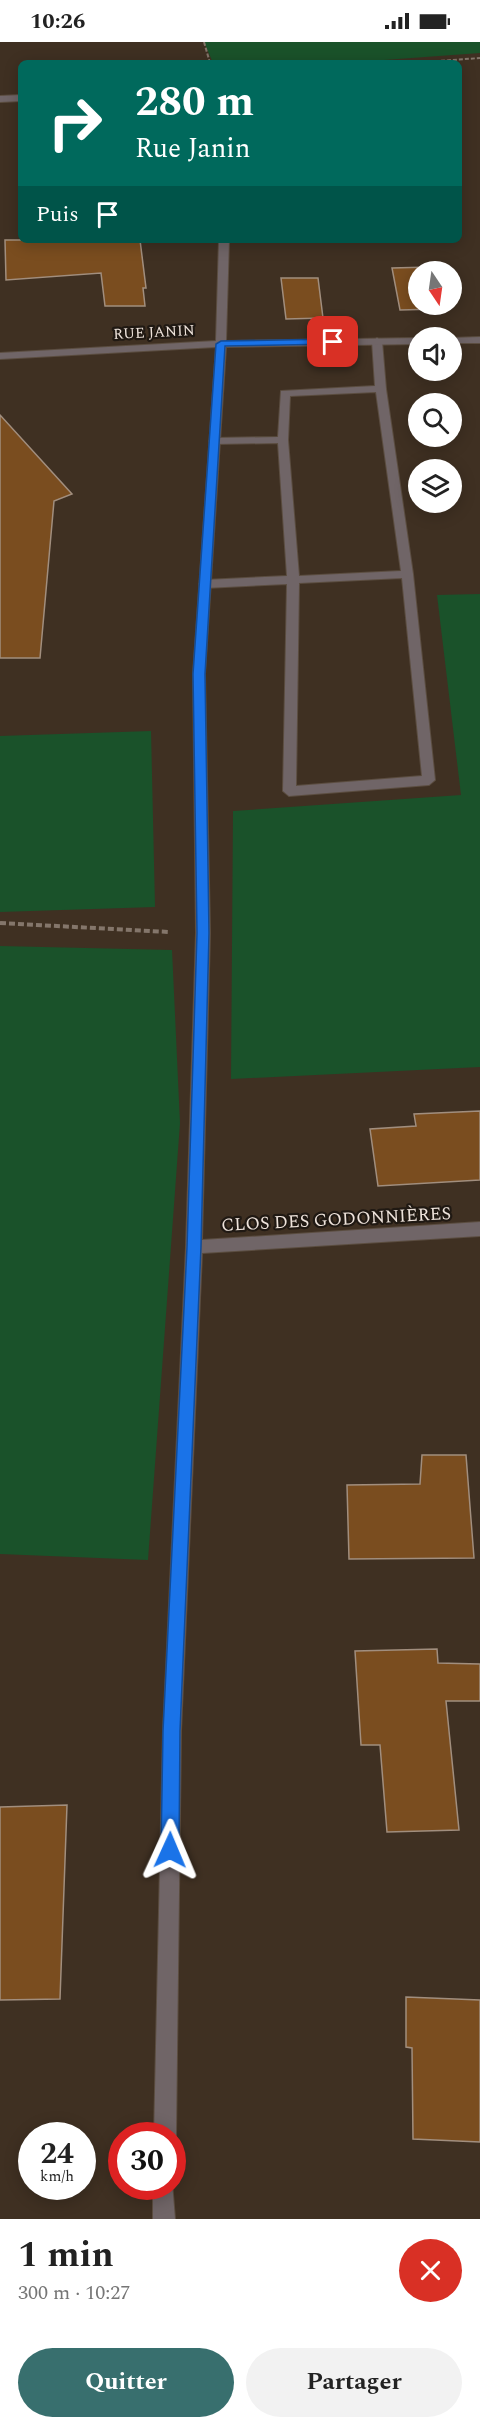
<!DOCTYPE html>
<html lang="fr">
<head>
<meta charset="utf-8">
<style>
	body { margin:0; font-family:Spectral,serif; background:#f2f2f2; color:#222; height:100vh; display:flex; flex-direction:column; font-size:22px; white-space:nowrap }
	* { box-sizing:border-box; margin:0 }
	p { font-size:20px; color:#767676 }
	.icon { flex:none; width:33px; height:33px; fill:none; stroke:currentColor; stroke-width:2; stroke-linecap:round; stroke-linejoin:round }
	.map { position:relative; height:2177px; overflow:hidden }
	.side { display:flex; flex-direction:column; background:#fff; flex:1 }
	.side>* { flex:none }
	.guide { position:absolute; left:18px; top:18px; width:444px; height:183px; border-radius:9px; box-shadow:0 3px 15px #0003; background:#00695c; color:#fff; overflow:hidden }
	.needle { width:39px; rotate:167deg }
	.controls { position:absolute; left:408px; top:219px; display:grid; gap:12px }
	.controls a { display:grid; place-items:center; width:54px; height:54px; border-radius:50%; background:#fff; box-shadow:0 3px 15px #0003; font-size:30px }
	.speed { position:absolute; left:18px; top:2080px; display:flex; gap:12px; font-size:30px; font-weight:700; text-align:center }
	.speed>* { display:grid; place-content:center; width:78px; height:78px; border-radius:50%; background:#fff; box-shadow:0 3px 15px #0003; line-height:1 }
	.speed small { font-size:15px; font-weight:400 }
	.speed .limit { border:9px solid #d22; background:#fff; color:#111 }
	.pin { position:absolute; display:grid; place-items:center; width:51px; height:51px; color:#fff; margin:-26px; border-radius:12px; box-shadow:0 3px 9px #0006 }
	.me { position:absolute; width:66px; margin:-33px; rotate:1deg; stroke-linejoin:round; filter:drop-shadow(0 0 4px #0008) }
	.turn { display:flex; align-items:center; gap:21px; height:126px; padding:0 18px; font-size:27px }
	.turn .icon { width:78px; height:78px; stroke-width:2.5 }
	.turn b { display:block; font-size:42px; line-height:51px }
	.then { display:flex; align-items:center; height:57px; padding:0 18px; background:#0003; gap:12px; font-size:22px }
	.round { display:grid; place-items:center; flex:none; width:63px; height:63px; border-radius:32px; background:#f2f2f2 }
	.overview { display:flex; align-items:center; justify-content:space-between; height:102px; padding:0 18px }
	h1 { font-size:36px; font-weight:700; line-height:45px }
	.button { display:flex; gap:12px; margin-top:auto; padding:12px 18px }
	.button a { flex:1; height:69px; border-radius:36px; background:#386f6e; color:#fff; font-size:24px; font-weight:700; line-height:69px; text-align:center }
	.button a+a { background:#f2f2f2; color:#222 }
	.status { display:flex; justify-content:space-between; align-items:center; height:42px; padding:0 30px; background:#fff; direction:ltr }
	.status svg { height:16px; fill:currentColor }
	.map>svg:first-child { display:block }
	.green { fill:#1a522a }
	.building { fill:#7a4d1f; stroke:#a18e7e; stroke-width:1.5 }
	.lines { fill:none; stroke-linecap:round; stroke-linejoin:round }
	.service-casing { stroke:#5b4d40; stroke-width:2 }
	.minor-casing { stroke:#5b4d40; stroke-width:2 }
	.path-far1 { stroke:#84766b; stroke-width:2; stroke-dasharray:4 2; stroke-linecap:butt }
	.path { stroke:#84766b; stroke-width:4; stroke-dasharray:6 3; stroke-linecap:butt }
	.service { fill:#706567; fill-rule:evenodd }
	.minor { fill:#706567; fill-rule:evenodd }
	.route { fill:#1a73e8; stroke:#114b97; stroke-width:1.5 }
	.labels { text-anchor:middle; stroke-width:4.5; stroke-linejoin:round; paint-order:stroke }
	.far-street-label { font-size:15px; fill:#eee3db; stroke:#201913 }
	.street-label { font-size:18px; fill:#eee3db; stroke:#201913 }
</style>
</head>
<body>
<div class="status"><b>10:26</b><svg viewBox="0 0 49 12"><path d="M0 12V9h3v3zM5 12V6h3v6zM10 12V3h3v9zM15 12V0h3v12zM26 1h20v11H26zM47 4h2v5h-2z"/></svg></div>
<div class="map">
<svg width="480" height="2177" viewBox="0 0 480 2177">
	<rect width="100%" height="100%" fill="#3f3022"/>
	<!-- green -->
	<g class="green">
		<polygon points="204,0 480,0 480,11 343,21 213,21"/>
		<polygon points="480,552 480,1025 231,1037 233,769 461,753 437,553"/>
		<polygon points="151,689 155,865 0,870 0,694"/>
		<polygon points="0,904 172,908 180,1081 148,1518 0,1512"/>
	</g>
	<!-- building -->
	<g class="building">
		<polygon points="5,198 140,198 146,246 143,246 145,264 105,264 101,231 6,238"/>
		<polygon points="430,225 431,230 418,230 418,262 437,262 438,267 400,268 392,226"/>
		<polygon points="281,236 318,236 323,276 286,277"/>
		<polygon points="0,373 72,452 54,459 40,616 0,616"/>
		<polygon points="480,1069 480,1138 378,1144 370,1087 416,1084 414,1072"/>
		<polygon points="422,1413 466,1413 474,1516 349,1517 347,1443 420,1442"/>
		<polygon points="437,1607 438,1621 480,1622 480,1659 446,1659 459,1788 387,1790 380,1703 361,1703 355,1609"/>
		<polygon points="67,1763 60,1957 0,1958 0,1765"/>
		<polygon points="406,1955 480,1958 480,2100 413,2097 412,2006 406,2005"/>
	</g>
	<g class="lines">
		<!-- service casing -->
		<g class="service-casing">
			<path id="service" d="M377 296 382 299 386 347 413 532 435 738 429 743 289 754 283 749 287 542 205 546 199 542 205 538 287 534 278 401 214 402 209 399 214 396 278 395 281 349 375 344 372 299ZM376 350 401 529 299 534 288 398 290 354ZM402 536 422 734 296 744 299 541Z"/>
		</g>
		<!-- minor casing -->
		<g class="minor-casing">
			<g id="minor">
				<polygon points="21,53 21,59 0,60 0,54"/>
				<polygon points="219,198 229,198 226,299 418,296 418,302 226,305 205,632 210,891 202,1198 480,1180 480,1194 202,1211 181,1689 176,2094 172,2101 172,2094 154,2094 163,1689 186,1205 196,891 193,632 216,305 0,317 0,311 216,299"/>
				<polygon points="480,295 480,301 452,301 450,296"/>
				<polygon points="172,2140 175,2177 153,2177 153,2145 172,2145"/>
			</g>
		</g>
		<!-- path-far1 -->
		<g class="path-far1">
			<polyline points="204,0 210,21"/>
			<polyline points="411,21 480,16"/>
		</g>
		<!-- path -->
		<polyline class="path" points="0,881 169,890"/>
		<!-- service -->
		<use href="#service" class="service"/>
		<!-- minor -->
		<use href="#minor" class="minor"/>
	</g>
	<!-- route -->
	<polygon class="route" points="333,297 337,300 336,302 225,304 205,632 209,891 201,1205 180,1689 179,1808 176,1814 170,1817 164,1814 161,1808 163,1689 187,1205 197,891 193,632 216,302 221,299"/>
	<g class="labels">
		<!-- far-street labels -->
		<g class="far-street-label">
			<text transform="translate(154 290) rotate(-3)" y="5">RUE JANIN</text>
		</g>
		<!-- street labels -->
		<g class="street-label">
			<text transform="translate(336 1177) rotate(-3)" y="6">CLOS DES GODONNIÈRES</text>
		</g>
	</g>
</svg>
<div class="controls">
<a><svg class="needle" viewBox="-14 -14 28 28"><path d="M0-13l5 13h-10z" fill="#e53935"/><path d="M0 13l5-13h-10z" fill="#767676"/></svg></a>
<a><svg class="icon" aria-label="sound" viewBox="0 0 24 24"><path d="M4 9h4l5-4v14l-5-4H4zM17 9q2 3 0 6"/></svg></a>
<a><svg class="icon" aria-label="search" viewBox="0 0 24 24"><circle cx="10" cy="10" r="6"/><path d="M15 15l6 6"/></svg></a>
<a><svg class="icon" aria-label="layers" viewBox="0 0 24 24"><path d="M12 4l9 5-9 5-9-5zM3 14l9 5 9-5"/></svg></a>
</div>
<div class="speed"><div>24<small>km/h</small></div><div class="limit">30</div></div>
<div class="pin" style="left:333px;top:300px;background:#d93025"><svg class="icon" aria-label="arrive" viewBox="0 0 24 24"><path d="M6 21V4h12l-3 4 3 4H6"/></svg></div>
<svg class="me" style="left:170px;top:1808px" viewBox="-20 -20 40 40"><path d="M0-17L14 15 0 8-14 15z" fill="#1a73e8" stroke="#fff" stroke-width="4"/></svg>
<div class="guide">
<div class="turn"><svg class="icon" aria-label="right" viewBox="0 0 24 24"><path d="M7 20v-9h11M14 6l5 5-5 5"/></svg><div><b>280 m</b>Rue Janin</div></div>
<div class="then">Puis<svg class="icon" aria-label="arrive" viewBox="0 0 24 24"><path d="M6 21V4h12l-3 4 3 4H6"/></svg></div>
</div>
</div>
<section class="side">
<div class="overview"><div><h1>1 min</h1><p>300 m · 10:27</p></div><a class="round" style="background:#d93025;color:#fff"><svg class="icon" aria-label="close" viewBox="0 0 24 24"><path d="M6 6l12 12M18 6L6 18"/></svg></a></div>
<div class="button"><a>Quitter</a><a>Partager</a></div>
</section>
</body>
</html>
